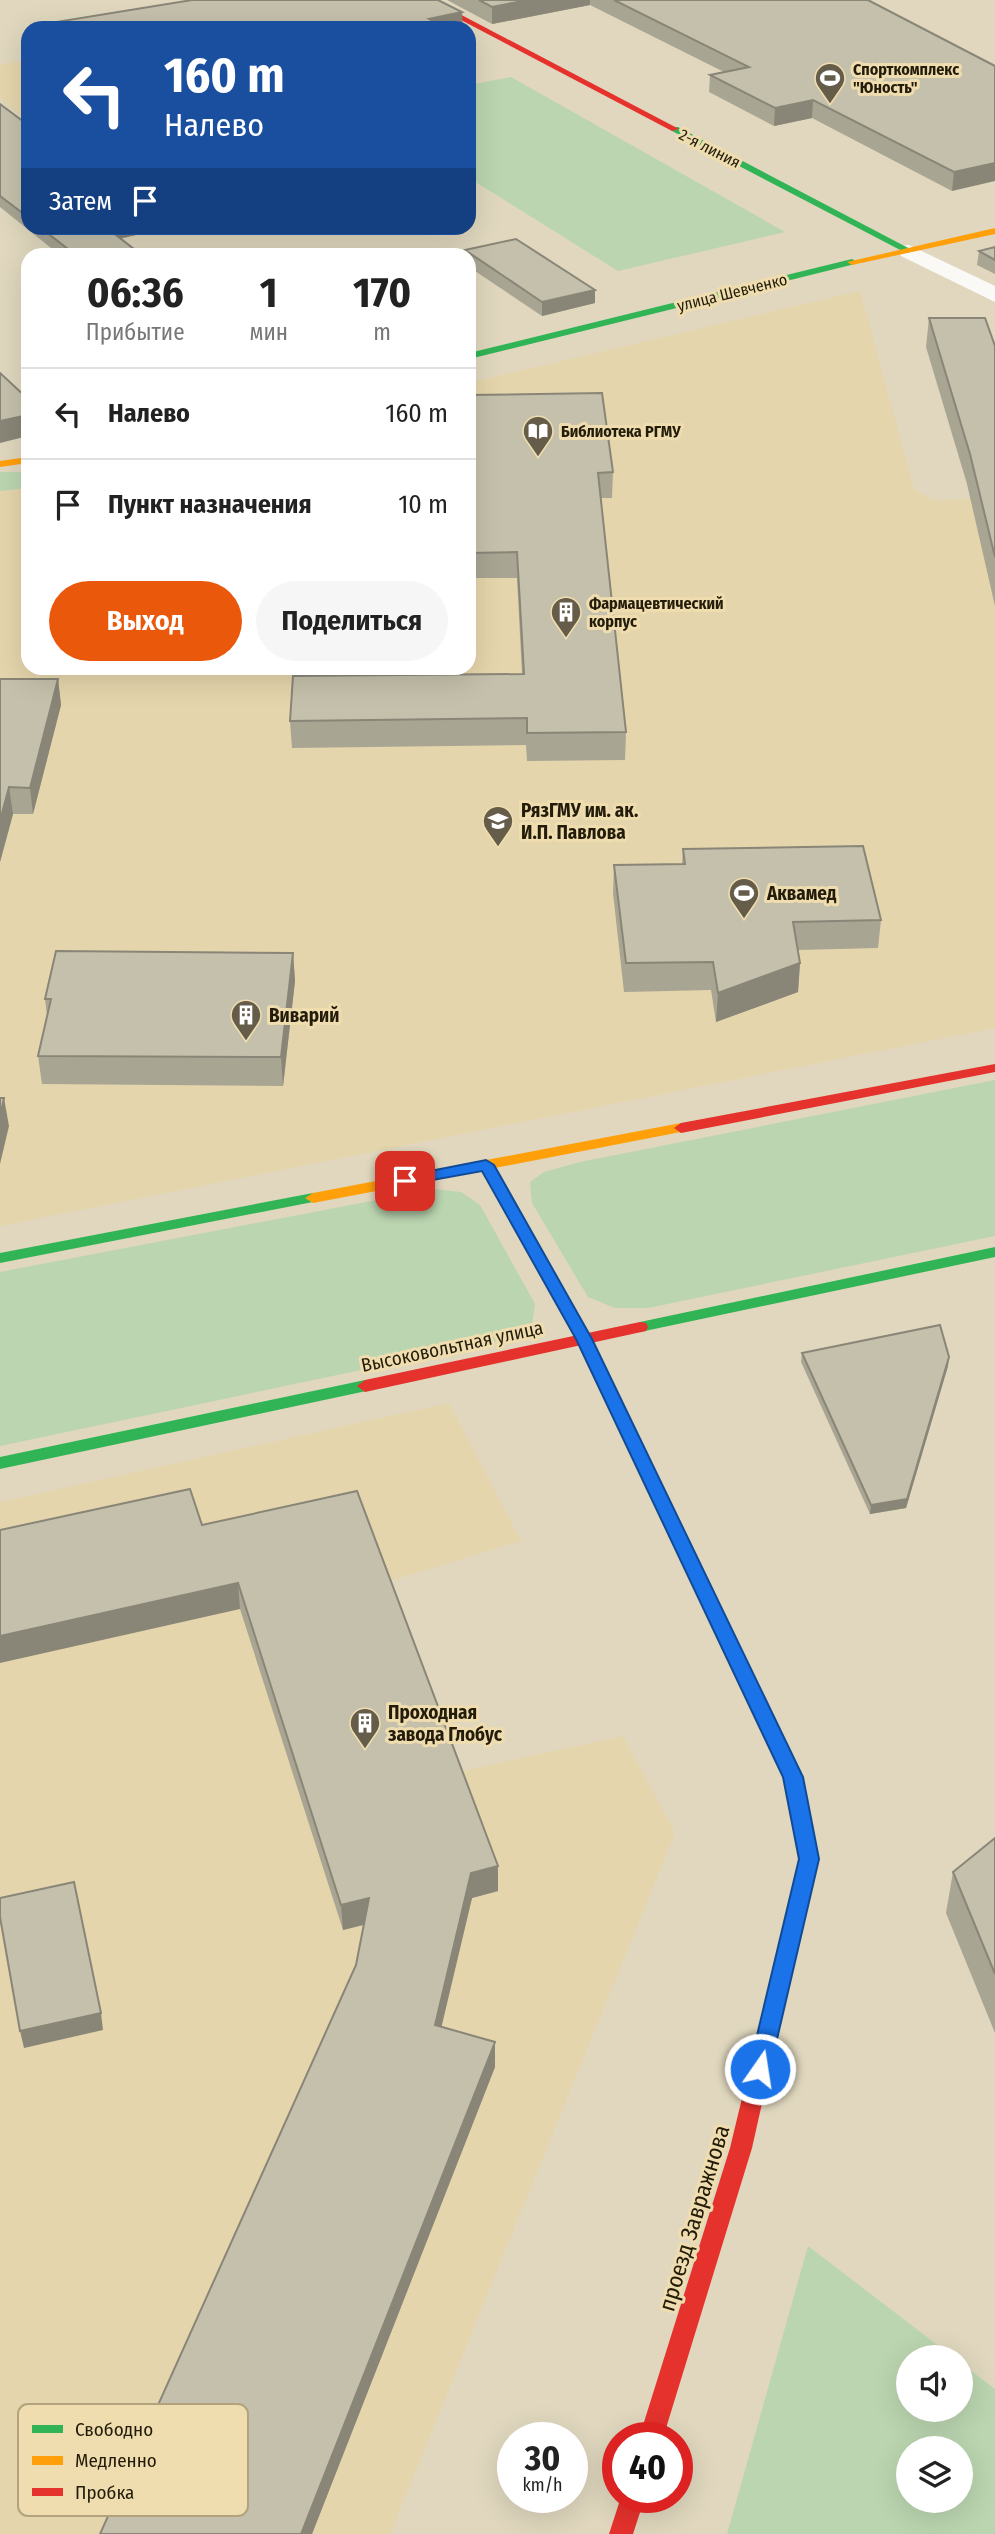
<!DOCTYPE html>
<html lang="ru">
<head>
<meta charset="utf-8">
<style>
	body { margin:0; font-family:"Fira Sans Condensed",sans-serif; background:#f6f6f6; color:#222; height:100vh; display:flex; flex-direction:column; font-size:26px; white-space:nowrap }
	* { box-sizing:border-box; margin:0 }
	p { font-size:23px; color:#767676 }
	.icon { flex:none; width:38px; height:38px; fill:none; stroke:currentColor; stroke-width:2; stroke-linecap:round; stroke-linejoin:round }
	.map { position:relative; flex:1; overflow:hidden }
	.panel { position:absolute; left:21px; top:248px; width:455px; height:427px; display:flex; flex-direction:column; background:#fff; border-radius:21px; box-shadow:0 7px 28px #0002 }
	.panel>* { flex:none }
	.hud { position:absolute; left:21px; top:21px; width:455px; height:214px; border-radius:21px; box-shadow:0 7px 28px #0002; background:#1a4fa0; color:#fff; overflow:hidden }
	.controls { position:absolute; left:896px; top:2345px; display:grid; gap:14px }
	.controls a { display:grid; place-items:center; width:77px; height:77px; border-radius:50%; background:#fff; box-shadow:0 7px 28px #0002; font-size:35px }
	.speed { position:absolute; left:497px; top:2422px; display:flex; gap:14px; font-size:35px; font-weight:700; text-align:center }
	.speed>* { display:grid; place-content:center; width:91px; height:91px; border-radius:50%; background:#fff; box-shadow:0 7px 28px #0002; line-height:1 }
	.speed small { font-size:18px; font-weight:400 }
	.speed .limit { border:10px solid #d22; background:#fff; color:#111 }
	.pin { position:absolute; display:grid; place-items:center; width:60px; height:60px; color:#fff; margin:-30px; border-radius:14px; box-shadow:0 4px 10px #0006 }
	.me { position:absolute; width:77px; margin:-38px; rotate:13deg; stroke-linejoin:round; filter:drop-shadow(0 0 5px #0008) }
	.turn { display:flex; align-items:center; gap:24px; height:147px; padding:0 28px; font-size:32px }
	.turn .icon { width:91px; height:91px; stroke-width:2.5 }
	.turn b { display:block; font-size:49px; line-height:60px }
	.then { display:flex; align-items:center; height:66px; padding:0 28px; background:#0003; gap:14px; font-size:26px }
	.eta { display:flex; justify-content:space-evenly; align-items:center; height:119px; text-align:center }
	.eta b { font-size:42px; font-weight:700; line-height:49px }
	.cta { display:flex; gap:14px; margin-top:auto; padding:14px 28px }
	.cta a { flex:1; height:80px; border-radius:42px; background:#ea580c; color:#fff; font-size:28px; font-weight:700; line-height:80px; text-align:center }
	.cta a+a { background:#f6f6f6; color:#222 }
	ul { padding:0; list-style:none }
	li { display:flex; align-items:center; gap:21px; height:91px; padding:0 28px; border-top:2px solid #e0e0e0 }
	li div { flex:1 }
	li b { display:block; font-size:26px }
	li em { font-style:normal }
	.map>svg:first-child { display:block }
	.built { fill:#e5d5ac }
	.green { fill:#bbd5b0; fill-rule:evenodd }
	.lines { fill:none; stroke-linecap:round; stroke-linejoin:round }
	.street { fill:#faf9f5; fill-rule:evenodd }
	.fast { fill:#30b455; fill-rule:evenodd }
	.slow { fill:#ff9f0a; fill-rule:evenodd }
	.jam { fill:#e5322d; fill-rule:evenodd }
	.wall { fill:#a9a593 }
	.shaded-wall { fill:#898678 }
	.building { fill:#c4c0ab; stroke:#898678; stroke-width:2 }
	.route { fill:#1a73e8; stroke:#114b97; stroke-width:2 }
	.labels { text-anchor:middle; stroke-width:6; stroke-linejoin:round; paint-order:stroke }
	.far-poi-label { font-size:16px; font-weight:bold; fill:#231c0a; stroke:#efddaf; text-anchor:start }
	.far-street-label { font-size:16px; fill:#231c0a; stroke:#efddaf }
	.poi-label { font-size:19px; font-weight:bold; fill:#231c0a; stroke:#efddaf; text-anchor:start }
	.street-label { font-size:19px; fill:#231c0a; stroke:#efddaf }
	.near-street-label { font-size:23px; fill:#231c0a; stroke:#efddaf }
	.key { fill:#efddaf; stroke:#b2a37d; stroke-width:2 }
	.key-label { font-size:19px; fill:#231c0a }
</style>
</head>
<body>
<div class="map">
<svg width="995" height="2534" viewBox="0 0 995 2534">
	<rect width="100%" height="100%" fill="#e0d7be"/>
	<!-- built -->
	<g class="built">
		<polygon points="28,60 28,122 0,98 0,65"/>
		<polygon points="860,291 914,489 934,500 995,498 995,1028 0,1226 0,491 28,488 28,668 469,668 469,383"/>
		<polygon points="449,1403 521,1541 341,1596 417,1781 623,1736 675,1833 390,2534 0,2534 0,1502"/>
	</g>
	<!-- green -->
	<g class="green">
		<polygon points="511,77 785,232 618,271 469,178 469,85"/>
		<polygon points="0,472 28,472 28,488 0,491"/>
		<polygon points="995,1080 995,1236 648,1308 615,1308 588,1297 532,1203 530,1182 544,1172 580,1162"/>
		<polygon points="434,1189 461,1192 480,1205 535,1304 532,1325 504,1340 0,1446 0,1272"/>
		<path d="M808 2246 953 2357H908V2410H961V2363L995 2389V2534H727ZM961 2448V2501H908V2448Z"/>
	</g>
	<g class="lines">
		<!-- street -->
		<polygon class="street" points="909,245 995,286 995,302 901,256 898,251 901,246"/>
		<!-- fast -->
		<g class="fast">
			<polygon points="672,127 678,127 914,251 906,253 672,131"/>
			<polygon points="852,259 857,262 855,264 469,359 469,353"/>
			<polygon points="313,1193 321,1198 318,1201 0,1263 0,1253"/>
			<polygon points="995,1247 995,1257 640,1332 632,1327 640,1322"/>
			<polygon points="365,1380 373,1386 371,1390 0,1469 0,1457"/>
			<polygon points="708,1592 714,1594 717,1599 803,1777 819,1859 781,2019 778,2025 771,2028 764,2025 761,2019 799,1859 783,1777 699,1599 702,1594"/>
		</g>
		<!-- slow -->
		<g class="slow">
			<polygon points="995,228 995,234 852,265 847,262"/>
			<polygon points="28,457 28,463 0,467 0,461"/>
			<polygon points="681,1123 688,1128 686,1131 495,1168 592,1339 717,1599 714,1604 702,1604 699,1599 576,1339 482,1171 313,1203 305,1198 313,1193"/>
		</g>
		<!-- jam -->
		<g class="jam">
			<polygon points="423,0 433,0 679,129 672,131"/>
			<polygon points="995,1064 995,1072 681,1133 674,1128 681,1123"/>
			<polygon points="640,1322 646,1323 648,1327 646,1331 365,1392 357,1386 365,1380"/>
			<polygon points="771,2010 778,2013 781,2019 752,2148 663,2438 639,2438 730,2148 761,2019 764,2013"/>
			<polygon points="621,2497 645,2497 633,2534 609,2534"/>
		</g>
	</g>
	<!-- wall -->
	<g class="wall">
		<polygon points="447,0 868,0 995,66 952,191 812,118 774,126 709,92 710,75 724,72 590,5 492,24"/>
		<polygon points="56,22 463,28 56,28"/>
		<polygon points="0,104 28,125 28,228 144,228 145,233 120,239 143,256 61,256 0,207"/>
		<polygon points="995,247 995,274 977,265 979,251"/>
		<polygon points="465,250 595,290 595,303 542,316 469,267 469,256 465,256"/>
		<polygon points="929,318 995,346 995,606 967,484 926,347"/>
		<polygon points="469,395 613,472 612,498 601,498 626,732 625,760 527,761 526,745 292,748 290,721 522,674 517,578 469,578"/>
		<polygon points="0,679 58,679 61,705 33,814 13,814 0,862"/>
		<polygon points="683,849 881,920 878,948 798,950 800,963 798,992 716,1022 711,990 624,992 613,893 614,865 682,864"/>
		<polygon points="293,953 295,981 283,1086 42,1084 38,1056 47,1015 45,999"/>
		<polygon points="802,1353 948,1366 906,1508 870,1514 801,1362"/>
		<polygon points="202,1525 498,1891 472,1898 441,2027 495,2067 312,2534 100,2534 356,1965 364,1925 343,1930 240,1609"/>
		<polygon points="995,1838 995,2033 946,1913 953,1872"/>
	</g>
	<!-- shaded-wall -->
	<g class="shaded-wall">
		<polygon points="528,0 590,0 590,5 492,24 492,7"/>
		<polygon points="462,12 463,28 429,28 429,19"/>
		<polygon points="469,43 473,43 474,60 469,61"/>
		<polygon points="813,100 812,118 774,126 775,108"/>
		<polygon points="995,163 995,181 952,191 954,172"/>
		<polygon points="107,228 144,228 145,233 108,241"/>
		<polygon points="595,290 595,303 542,316 542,302"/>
		<polygon points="28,415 28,436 0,443 0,421"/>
		<polygon points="58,679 61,705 33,814 30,788"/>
		<polygon points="9,787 13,814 0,862 0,821"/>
		<polygon points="293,953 295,981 283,1086 281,1057"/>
		<polygon points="800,963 798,992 716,1022 718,993"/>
		<polygon points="4,1098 9,1126 0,1164 0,1117"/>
		<polygon points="949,1357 948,1366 906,1508 870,1514 871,1505"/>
		<polygon points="238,1583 240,1609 0,1663 0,1636"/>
		<polygon points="498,1866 498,1891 472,1898 436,2050 435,2025 471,1873"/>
		<polygon points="369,1898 370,1923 343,1930 341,1905"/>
		<polygon points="101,2013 103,2030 24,2048 20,2031"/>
		<polygon points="495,2042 495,2067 312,2534 301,2534"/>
	</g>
	<!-- building -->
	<g class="building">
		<polygon points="192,0 438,0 462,12 429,19 446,28 64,28 56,22"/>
		<polygon points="479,0 528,0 492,7"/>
		<polygon points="614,0 868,0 995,66 995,163 954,172 813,100 775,108 710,75 749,67"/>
		<polygon points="0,104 28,125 28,217 0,196"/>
		<polygon points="41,228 110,228 107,228 143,256 77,256"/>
		<polygon points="516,239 595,290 542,302 465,250"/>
		<polygon points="995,247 995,260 979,251"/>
		<polygon points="929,318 985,318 995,346 995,557 970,454"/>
		<polygon points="0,373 28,399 28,415 0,421"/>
		<polygon points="602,393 613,472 598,473 626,732 527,733 527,718 290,721 293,676 524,674 517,552 469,553 469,395"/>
		<polygon points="0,679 58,679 30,788 9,787 0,821"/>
		<polygon points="863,846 881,920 793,922 800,963 718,993 713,962 626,963 614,865 685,864 683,849"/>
		<polygon points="56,951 293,953 281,1057 38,1056 51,999 45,999"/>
		<polygon points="0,1098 4,1098 0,1117"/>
		<polygon points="940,1325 949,1357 907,1499 871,1505 802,1353"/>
		<polygon points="190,1489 202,1525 357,1491 498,1866 471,1873 435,2025 495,2042 301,2534 100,2534 356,1965 369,1898 341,1905 238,1583 0,1636 0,1530"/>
		<polygon points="995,1838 995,1974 953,1872"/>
		<polygon points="74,1882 101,2013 20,2031 0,1917 0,1898"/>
	</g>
	<!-- route -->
	<polygon class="route" points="486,1160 494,1165 592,1339 803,1777 819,1859 770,2069 767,2075 760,2078 752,2075 749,2069 799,1859 783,1777 576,1339 482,1171 405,1185 398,1181 405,1176"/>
	<!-- icons -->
	<defs>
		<g id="stadium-pin" transform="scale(1.575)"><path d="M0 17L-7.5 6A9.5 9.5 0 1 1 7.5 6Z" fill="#655d49" stroke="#efddaf"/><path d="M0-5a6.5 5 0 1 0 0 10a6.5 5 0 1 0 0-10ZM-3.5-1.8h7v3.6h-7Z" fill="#fff"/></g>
		<g id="library-pin" transform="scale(1.575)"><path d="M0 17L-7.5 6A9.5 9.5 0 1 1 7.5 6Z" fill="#655d49" stroke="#efddaf"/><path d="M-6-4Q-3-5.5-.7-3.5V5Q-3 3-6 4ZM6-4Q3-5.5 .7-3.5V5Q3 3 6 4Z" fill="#fff"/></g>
		<g id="building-pin" transform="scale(1.575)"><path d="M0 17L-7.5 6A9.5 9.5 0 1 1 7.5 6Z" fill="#655d49" stroke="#efddaf"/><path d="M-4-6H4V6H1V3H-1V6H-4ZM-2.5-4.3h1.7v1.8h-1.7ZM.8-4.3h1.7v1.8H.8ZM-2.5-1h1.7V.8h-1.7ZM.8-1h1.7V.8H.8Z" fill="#fff"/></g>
		<g id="university-pin" transform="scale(1.575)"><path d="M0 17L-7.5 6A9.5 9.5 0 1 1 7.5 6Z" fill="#655d49" stroke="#efddaf"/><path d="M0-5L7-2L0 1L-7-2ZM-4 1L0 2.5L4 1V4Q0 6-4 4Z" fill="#fff"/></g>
	</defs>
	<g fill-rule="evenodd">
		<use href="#stadium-pin" x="830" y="78"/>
		<use href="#library-pin" x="538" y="431"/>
		<use href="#building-pin" x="566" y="612"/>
		<use href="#university-pin" x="498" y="821"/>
		<use href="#stadium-pin" x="744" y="893"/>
		<use href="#building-pin" x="246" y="1015"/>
		<use href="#building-pin" x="365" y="1723"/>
	</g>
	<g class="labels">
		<!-- far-poi labels -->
		<g class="far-poi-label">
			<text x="853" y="75">Спорткомплекс<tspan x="853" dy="18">"Юность"</tspan></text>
			<text x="561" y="437">Библиотека РГМУ</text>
			<text x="589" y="609">Фармацевтический<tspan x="589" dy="18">корпус</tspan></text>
		</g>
		<!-- far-street labels -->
		<g class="far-street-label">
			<text transform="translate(710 148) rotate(27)" y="6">2-я линия</text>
			<text transform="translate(732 292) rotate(-14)" y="6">улица Шевченко</text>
		</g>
		<!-- poi labels -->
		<g class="poi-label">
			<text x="521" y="817">РязГМУ им. ак.<tspan x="521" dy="22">И.П. Павлова</tspan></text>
			<text x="767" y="900">Аквамед</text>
			<text x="269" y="1022">Виварий</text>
			<text x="388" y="1719">Проходная<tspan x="388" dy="22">завода Глобус</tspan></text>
		</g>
		<!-- street labels -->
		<g class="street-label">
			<text transform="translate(452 1346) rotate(-12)" y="7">Высоковольтная улица</text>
		</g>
		<!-- near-street labels -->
		<g class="near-street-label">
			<text transform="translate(694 2218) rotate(-73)" y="8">проезд Завражнова</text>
		</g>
	</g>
	<!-- legend -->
	<rect x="18" y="2404" width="230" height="112" rx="10" class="key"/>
	<rect x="32" y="2425" width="31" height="8" fill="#30b455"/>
	<rect x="32" y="2456" width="31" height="9" fill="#ff9f0a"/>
	<rect x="32" y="2488" width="31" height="8" fill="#e5322d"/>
	<g class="key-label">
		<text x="75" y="2436">Свободно</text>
		<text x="75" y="2467">Медленно</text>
		<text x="75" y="2499">Пробка</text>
	</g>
</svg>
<div class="controls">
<a><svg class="icon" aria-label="sound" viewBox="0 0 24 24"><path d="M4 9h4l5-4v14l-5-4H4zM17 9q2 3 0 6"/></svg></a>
<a><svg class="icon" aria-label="layers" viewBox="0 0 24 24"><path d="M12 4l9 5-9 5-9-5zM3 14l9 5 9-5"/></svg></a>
</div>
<div class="speed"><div>30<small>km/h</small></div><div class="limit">40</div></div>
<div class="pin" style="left:405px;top:1181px;background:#d93025"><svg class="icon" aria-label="arrive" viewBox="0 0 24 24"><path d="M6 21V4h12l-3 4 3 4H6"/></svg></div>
<svg class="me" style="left:760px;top:2069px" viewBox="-20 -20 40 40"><circle r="17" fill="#1a73e8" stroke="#fff" stroke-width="3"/><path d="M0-11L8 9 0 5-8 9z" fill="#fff"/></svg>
<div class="hud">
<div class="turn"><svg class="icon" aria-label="left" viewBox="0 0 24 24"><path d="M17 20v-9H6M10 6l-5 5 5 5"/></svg><div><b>160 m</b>Налево</div></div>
<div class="then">Затем<svg class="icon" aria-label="arrive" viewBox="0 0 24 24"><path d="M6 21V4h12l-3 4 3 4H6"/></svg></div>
</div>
<section class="panel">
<div class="eta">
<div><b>06:36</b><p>Прибытие</p></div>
<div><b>1</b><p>мин</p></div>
<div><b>170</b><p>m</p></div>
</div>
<ul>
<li><svg class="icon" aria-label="left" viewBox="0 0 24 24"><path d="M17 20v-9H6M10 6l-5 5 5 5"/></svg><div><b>Налево</b></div><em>160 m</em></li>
<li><svg class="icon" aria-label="arrive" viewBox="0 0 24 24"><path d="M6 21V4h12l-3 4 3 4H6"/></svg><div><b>Пункт назначения</b></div><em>10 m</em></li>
</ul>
<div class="cta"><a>Выход</a><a>Поделиться</a></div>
</section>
</div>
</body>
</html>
